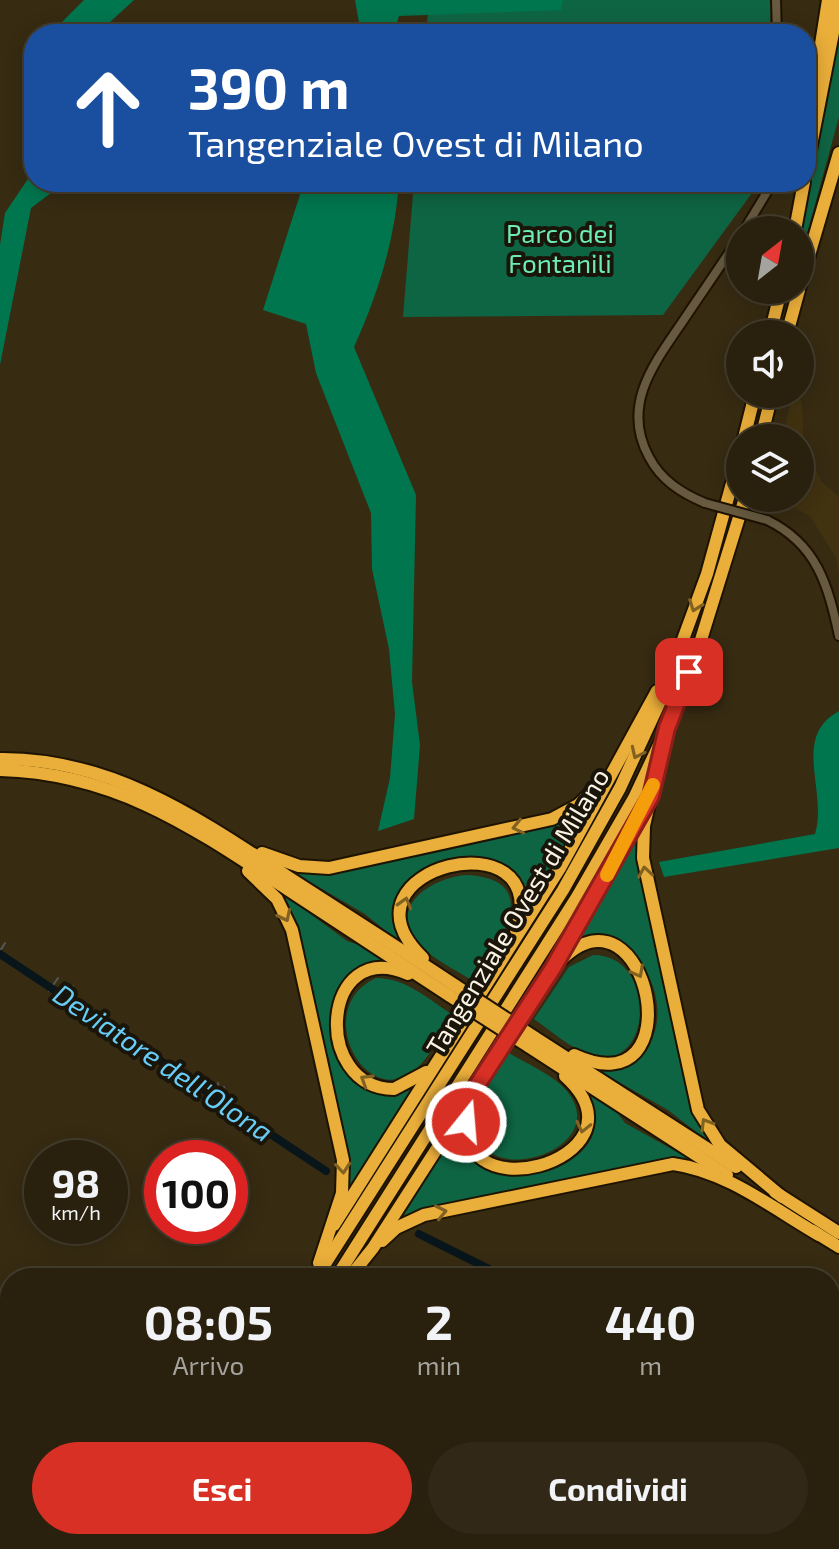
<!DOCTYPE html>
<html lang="it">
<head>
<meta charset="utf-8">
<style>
	body { margin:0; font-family:"Exo 2",sans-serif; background:#312817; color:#f1f3f6; height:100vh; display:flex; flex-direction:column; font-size:30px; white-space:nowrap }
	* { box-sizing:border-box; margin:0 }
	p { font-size:26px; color:#a5a39e }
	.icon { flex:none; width:44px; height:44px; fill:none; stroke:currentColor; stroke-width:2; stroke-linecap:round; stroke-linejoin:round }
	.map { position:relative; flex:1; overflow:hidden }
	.side { position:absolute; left:0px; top:1268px; width:840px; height:282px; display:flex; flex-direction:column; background:#29200e; border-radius:32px 32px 0 0; box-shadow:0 4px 20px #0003,0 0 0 2px #453e2e }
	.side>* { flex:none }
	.banner { position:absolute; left:24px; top:24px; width:792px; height:168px; border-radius:32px; box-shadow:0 4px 20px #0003,0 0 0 2px #453e2e; background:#1a4fa0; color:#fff; overflow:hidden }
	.needle { width:52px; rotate:31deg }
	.tools { position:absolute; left:726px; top:216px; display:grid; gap:16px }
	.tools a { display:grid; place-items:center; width:88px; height:88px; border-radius:50%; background:#29200e; box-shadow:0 4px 20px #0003,0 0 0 2px #453e2e; font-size:40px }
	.speed { position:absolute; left:24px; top:1140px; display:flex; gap:16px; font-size:40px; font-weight:700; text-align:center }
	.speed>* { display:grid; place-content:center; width:104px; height:104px; border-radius:50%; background:#29200e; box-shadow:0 4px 20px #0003,0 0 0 2px #453e2e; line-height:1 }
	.speed small { font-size:20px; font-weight:400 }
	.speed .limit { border:12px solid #d22; background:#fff; color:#111 }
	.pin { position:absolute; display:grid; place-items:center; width:68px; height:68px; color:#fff; margin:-34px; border-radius:16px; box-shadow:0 4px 12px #0006 }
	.me { position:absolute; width:88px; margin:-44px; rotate:17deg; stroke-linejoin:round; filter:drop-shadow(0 0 6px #0008) }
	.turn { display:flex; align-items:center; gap:28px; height:168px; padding:0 32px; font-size:36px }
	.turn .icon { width:104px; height:104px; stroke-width:2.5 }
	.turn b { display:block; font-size:56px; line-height:68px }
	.eta { display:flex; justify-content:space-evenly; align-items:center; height:136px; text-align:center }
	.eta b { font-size:48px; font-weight:700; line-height:56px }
	.button { display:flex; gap:16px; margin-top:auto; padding:16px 32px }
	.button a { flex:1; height:92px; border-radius:48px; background:#d93025; color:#fff; font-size:32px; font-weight:700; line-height:92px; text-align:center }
	.button a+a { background:#312817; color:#f1f3f6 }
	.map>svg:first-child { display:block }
	.built { fill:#413210 }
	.green { fill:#0e6544 }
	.forest { fill:#00764f }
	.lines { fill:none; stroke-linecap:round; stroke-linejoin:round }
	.stream { stroke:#515857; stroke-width:2 }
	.canal { stroke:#08151b; stroke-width:8 }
	.minor-casing { stroke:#1e1300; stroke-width:12 }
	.highway-casing { stroke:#1e1300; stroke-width:16 }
	.minor { stroke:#675a40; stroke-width:8 }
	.highway { stroke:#eaae3a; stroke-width:12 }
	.minor-bridge-casing { stroke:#1e1300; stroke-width:12; stroke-linecap:butt }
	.highway-bridge-casing { stroke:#1e1300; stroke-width:16; stroke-linecap:butt }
	.minor-bridge { stroke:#675a40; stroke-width:8 }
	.highway-bridge { stroke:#eaae3a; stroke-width:12 }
	.oneway { stroke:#826222 }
	.route-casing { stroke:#8d1f18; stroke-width:20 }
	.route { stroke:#d93025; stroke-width:14 }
	.slow { stroke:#f59e0b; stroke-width:14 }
	.labels { text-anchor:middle; stroke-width:8; stroke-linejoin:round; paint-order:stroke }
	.park-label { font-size:26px; fill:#6decb3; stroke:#1a150a }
	.street-label { font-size:26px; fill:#faf3e4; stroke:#1a150a }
	.water-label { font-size:28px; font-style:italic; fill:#67cdf7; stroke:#1a150a }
</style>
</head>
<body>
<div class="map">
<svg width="839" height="1549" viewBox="0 0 839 1549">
	<rect width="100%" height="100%" fill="#372b12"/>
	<!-- built -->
	<polygon class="built" points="793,394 799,394 802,404 804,449 822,482 839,497 839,575 836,558 810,516 775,498 800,498 800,438 782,438"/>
	<!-- green -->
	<g class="green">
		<polygon points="386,0 771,0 770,34 426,34 429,1"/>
		<polygon points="839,39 839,117 800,259 800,239"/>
		<polygon points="414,182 760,182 663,315 403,317"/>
		<path d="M583 807 588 809 525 911C523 843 423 843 399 898 391 915 403 930 402 944L365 914 286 868 302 871Z"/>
		<path d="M638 837 639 871 686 1090 708 1141 668 1110 601 1072C693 1064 663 927 580 940Z"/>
		<path d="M466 875C548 879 497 947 473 981 456 970 434 960 420 945 385 907 431 878 466 875Z"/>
		<path d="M278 890 347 941 368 948 389 962C363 981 335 968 332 1015 342 1046 347 1094 389 1094 397 1094 406 1090 413 1090L349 1189 296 929Z"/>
		<path d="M593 955C659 955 653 1074 592 1055 571 1049 551 1031 534 1019L569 967Z"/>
		<path d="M376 978C406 978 428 999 453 1015 442 1032 432 1054 418 1067 368 1116 309 1009 376 978Z"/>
		<path d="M509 1053C527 1064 552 1074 566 1090 618 1151 471 1196 475 1118 476 1096 498 1072 509 1053Z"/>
		<path d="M588 1092 605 1096 625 1123 693 1161 664 1158 422 1209 401 1220 461 1121C464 1134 466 1146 474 1157 504 1195 600 1169 595 1117 595 1109 590 1100 588 1092Z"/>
	</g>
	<!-- forest -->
	<g class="forest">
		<polygon points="84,0 134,0 97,34 50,34"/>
		<polygon points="355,0 563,0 561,10 399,16 394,34 361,34"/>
		<polygon points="34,170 34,182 57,182 55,190 31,208 0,365 0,245 5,213"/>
		<path d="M304 182H399C395 240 378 294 354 347L416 495 412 682 420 745 414 819 378 831 390 778 395 714 389 649 372 569 371 513 316 373 306 324 263 310Z"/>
		<path d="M839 711V848L664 877 659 862 815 834C828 791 791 737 839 711Z"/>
	</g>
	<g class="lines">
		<!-- stream -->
		<g class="stream">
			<polyline points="0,951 5,943"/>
			<polyline points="49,991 58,978"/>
			<polyline points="62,1000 73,986"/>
			<polyline points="218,1083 223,1110"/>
			<polyline points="224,1087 228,1108"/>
		</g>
		<!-- canal -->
		<g class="canal">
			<polyline points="0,954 326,1171"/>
			<polyline points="419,1234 507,1278"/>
			<polyline points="830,1439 839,1443"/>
		</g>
		<!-- minor casing -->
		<g class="minor-casing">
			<g id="minor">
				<polyline points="776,0 777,34"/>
				<polyline points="744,230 773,182"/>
				<path d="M705 503C681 493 661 480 649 457 620 404 656 361 685 318 703 291 722 264 740 236"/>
				<path d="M767 520C817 544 828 585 839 636"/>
			</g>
		</g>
		<!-- highway casing -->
		<g class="highway-casing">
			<g id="highway">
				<polyline points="810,114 828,0"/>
				<polyline points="806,171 839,2"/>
				<polyline points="795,230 804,182"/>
				<polyline points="800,286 839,153"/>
				<polyline points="770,334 781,290"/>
				<polyline points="787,334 799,290"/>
				<polyline points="744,438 755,394"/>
				<polyline points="761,438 772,394"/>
				<polyline points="660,756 644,826 643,858 698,1110 720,1145 782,1197"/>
				<path d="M0 759C112 758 198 818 288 877 344 913 400 949 456 986"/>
				<path d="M0 770C116 773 194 828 287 889 341 925 396 960 450 996"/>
				<polyline points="262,853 299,866 329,868 552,819 578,805 600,784"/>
				<polyline points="248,871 277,899 292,930 343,1160 342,1193 319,1263"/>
				<path d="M423 958C328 867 555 814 516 930"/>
				<path d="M561 960C648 874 697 1111 574 1055"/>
				<path d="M408 974C321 936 311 1088 394 1089L426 1072"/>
				<polyline points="534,1037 736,1167"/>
				<polyline points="528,1046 727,1175"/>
				<path d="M471 1100C433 1222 659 1161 565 1076"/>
				<polyline points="775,1192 839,1233"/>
				<polyline points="334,1225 560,868 657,691"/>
				<polyline points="813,1231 839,1247"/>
				<path d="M382 1241 396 1228 424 1215 673 1164C726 1171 774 1209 819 1235"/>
				<polyline points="316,1278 563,890 620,788 662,697 707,574 740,454"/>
				<polyline points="336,1278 577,897 634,798 667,728 700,643 745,498"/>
				<polyline points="349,1278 373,1248 553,968 651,796"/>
				<polyline points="145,1549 151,1540"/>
				<polyline points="164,1549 170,1540"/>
			</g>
		</g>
		<!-- minor -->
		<use href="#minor" class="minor"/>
		<!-- highway -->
		<use href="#highway" class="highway"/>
		<!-- minor-bridge casing -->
		<g class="minor-bridge-casing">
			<polyline id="minor-bridge" points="705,503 767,520"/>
		</g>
		<!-- highway-bridge casing -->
		<g class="highway-bridge-casing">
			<g id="highway-bridge">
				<polyline points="456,986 534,1037"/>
				<polyline points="450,996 528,1046"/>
			</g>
		</g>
		<!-- minor-bridge -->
		<use href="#minor-bridge" class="minor-bridge"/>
		<!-- highway-bridge -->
		<use href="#highway-bridge" class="highway-bridge"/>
	</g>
	<!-- one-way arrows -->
	<defs><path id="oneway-chevron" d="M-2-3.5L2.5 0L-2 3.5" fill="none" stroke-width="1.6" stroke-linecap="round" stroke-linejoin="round" transform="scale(2)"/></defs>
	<g class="oneway">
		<use href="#oneway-chevron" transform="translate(695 606) rotate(110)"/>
		<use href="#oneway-chevron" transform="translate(637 753) rotate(115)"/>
		<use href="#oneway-chevron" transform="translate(518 827) rotate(167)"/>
		<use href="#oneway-chevron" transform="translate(645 872) rotate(-99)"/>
		<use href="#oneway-chevron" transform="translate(405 903) rotate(-74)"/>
		<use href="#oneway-chevron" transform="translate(285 916) rotate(64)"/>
		<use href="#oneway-chevron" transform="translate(638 972) rotate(62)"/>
		<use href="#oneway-chevron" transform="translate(366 1080) rotate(-148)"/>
		<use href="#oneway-chevron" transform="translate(706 1124) rotate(-121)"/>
		<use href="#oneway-chevron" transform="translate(583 1127) rotate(103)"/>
		<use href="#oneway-chevron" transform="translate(343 1168) rotate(85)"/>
		<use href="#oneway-chevron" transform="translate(441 1212) rotate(-12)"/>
	</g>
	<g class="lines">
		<!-- route casing -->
		<g class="route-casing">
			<polyline id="route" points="466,1122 474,1090 553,968 651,796 667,728 689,672"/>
		</g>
		<!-- route -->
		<use href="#route" class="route"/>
		<!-- slow -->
		<polyline class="slow" points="607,875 653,785"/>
	</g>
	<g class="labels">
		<!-- park labels -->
		<g class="park-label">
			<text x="560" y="243">Parco dei<tspan x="560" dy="30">Fontanili</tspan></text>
		</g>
		<!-- street labels -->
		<g class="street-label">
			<text transform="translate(518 912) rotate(-59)" y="9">Tangenziale Ovest di Milano</text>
		</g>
		<!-- water labels -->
		<g class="water-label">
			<text transform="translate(163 1063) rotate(34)" y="10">Deviatore dell'Olona</text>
		</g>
	</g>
</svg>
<div class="tools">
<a><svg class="needle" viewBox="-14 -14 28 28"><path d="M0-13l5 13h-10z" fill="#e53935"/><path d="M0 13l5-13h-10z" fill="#a5a39e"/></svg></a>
<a><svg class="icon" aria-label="sound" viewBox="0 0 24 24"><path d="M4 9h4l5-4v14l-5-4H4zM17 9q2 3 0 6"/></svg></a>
<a><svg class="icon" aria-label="layers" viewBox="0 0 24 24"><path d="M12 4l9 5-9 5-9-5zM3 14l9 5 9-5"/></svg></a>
</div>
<div class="speed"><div>98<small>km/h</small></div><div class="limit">100</div></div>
<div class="pin" style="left:689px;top:672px;background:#d93025"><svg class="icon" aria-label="arrive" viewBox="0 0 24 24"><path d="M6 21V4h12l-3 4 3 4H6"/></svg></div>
<svg class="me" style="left:466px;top:1122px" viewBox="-20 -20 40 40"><circle r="17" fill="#d93025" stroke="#fff" stroke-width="3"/><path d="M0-11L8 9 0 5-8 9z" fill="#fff"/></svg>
<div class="banner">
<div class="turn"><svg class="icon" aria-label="ahead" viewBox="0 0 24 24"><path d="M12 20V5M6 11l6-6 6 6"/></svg><div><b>390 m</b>Tangenziale Ovest di Milano</div></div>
</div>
<section class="side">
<div class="eta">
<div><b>08:05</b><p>Arrivo</p></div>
<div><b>2</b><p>min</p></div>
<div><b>440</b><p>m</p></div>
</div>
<div class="button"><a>Esci</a><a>Condividi</a></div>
</section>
</div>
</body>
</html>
